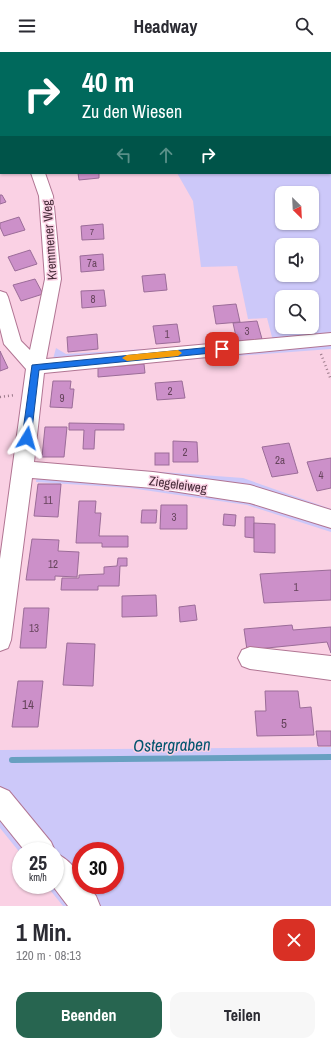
<!DOCTYPE html>
<html lang="de">
<head>
<meta charset="utf-8">
<style>
	body { margin:0; font-family:"Archivo Narrow",sans-serif; background:#f7f7f7; color:#2b2b33; height:100vh; display:flex; flex-direction:column; font-size:15px; white-space:nowrap }
	* { box-sizing:border-box; margin:0 }
	p { font-size:13px; color:#7c7c81 }
	.icon { flex:none; width:22px; height:22px; fill:none; stroke:currentColor; stroke-width:2; stroke-linecap:round; stroke-linejoin:round }
	.map { position:relative; height:854px; overflow:hidden }
	.drawer { display:flex; flex-direction:column; background:#fff; flex:1 }
	.drawer>* { flex:none }
	.guide { position:absolute; left:0px; top:0px; width:331px; height:122px; box-shadow:0 1px 3px #0004; background:#00695c; color:#fff; overflow:hidden }
	.needle { width:26px; rotate:156deg }
	.fabs { position:absolute; left:275px; top:134px; display:grid; gap:8px }
	.fabs a { display:grid; place-items:center; width:44px; height:44px; border-radius:8px; background:#fff; box-shadow:0 1px 3px #0004; font-size:20px }
	.speed { position:absolute; left:12px; top:790px; display:flex; gap:8px; font-size:20px; font-weight:700; text-align:center }
	.speed>* { display:grid; place-content:center; width:52px; height:52px; border-radius:50%; background:#fff; box-shadow:0 1px 3px #0004; line-height:1 }
	.speed small { font-size:10px; font-weight:400 }
	.speed .limit { border:6px solid #d22; background:#fff; color:#111 }
	.pin { position:absolute; display:grid; place-items:center; width:34px; height:34px; color:#fff; margin:-17px; border-radius:8px; box-shadow:0 2px 6px #0006 }
	.me { position:absolute; width:44px; margin:-22px; rotate:8deg; stroke-linejoin:round; filter:drop-shadow(0 0 3px #0008) }
	.turn { display:flex; align-items:center; gap:14px; height:84px; padding:0 16px; font-size:18px }
	.turn .icon { width:52px; height:52px; stroke-width:2.5 }
	.turn b { display:block; font-size:28px; line-height:34px }
	.lanes { display:flex; align-items:center; height:38px; padding:0 16px; background:#0003; justify-content:center; gap:20px; direction:ltr }
	.lanes .off { opacity:.35 }
	.round { display:grid; place-items:center; flex:none; width:42px; height:42px; border-radius:12px; background:#f7f7f7 }
	.overview { display:flex; align-items:center; justify-content:space-between; height:68px; padding:0 16px }
	h1 { font-size:24px; font-weight:700; line-height:30px }
	.button { display:flex; gap:8px; margin-top:auto; padding:8px 16px }
	.button a { flex:1; height:46px; border-radius:12px; background:#276550; color:#fff; font-size:16px; font-weight:700; line-height:46px; text-align:center }
	.button a+a { background:#f7f7f7; color:#2b2b33 }
	header { display:flex; justify-content:space-between; align-items:center; height:52px; padding:0 16px; background:#fff; font-size:18px; font-weight:700 }
	.map>svg:first-child { display:block }
	.green { fill:#ccc8f9; fill-rule:evenodd }
	.lines { fill:none; stroke-linecap:round; stroke-linejoin:round }
	.stream { stroke:#68a0c1; stroke-width:6 }
	.building { fill:#cc90c9; stroke:#9b6c98 }
	.minor-casing { stroke:#b17593; stroke-width:2 }
	.path { stroke:#9b7a8a; stroke-width:2.5; stroke-dasharray:1 3; stroke-linecap:butt }
	.minor { fill:#fff; fill-rule:evenodd }
	.route { fill:#1a73e8; stroke:#114b97 }
	.slow { fill:#f59e0b }
	.labels { text-anchor:middle; stroke-width:3; stroke-linejoin:round; paint-order:stroke }
	.far-number-label { font-size:9px; fill:#66445c }
	.number-label { font-size:11px; fill:#66445c }
	.street-label { font-size:13px; fill:#442a37; stroke:#fad1e4 }
	.near-number-label { font-size:13px; fill:#66445c }
	.near-water-label { font-size:17px; font-style:italic; fill:#02546e; stroke:#fad1e4 }
</style>
</head>
<body>
<header><svg class="icon" aria-label="menu" viewBox="0 0 24 24"><path d="M4 6h16M4 12h16M4 18h16"/></svg>Headway<svg class="icon" aria-label="search" viewBox="0 0 24 24"><circle cx="10" cy="10" r="6"/><path d="M15 15l6 6"/></svg></header>
<div class="map">
<svg width="331" height="854" viewBox="0 0 331 854">
	<rect width="100%" height="100%" fill="#fad1e4"/>
	<!-- green -->
	<g class="green">
		<path d="M308 0H331V297L50 318 56 296 66 302 273 289 267 266 248 267 237 214 201 215 193 149 177 121H330V1H303ZM282 141H312V171H282ZM282 193H312V223H282ZM282 245H312V275H282Z"/>
		<polygon points="38,411 243,426 331,457 331,480 247,453 130,436 36,430"/>
		<path d="M331 695V854H63L46 833H55V799H21V802L0 776V698ZM81 799H115V833H81Z"/>
	</g>
	<g class="lines">
		<!-- stream -->
		<polyline class="stream" points="12,708 331,705"/>
	</g>
	<!-- building -->
	<g class="building">
		<polygon points="78,121 99,121 99,126 79,128"/>
		<polygon points="0,143 2,143 6,150 0,152"/>
		<polygon points="19,165 25,178 4,184 0,175 0,171"/>
		<polygon points="103,172 104,187 82,188 81,174"/>
		<polygon points="30,198 37,212 15,219 8,205"/>
		<polygon points="103,202 104,218 81,220 80,204"/>
		<polygon points="165,222 167,238 144,240 142,224"/>
		<polygon points="35,227 43,242 21,249 13,233"/>
		<polygon points="104,238 106,254 82,256 81,239"/>
		<polygon points="236,252 240,270 216,272 213,254"/>
		<polygon points="257,269 262,287 237,289 233,271"/>
		<polygon points="177,272 180,290 156,292 153,274"/>
		<polygon points="97,282 98,297 68,300 67,285"/>
		<polygon points="0,299 8,316 0,319"/>
		<polygon points="144,312 145,321 98,325 98,316"/>
		<polygon points="53,329 71,329 70,337 74,337 72,356 50,355"/>
		<polygon points="182,329 185,346 157,348 155,331"/>
		<polygon points="69,371 124,372 124,378 95,378 94,397 83,397 84,378 69,378"/>
		<polygon points="45,375 67,375 64,405 42,405"/>
		<polygon points="173,389 197,390 198,410 173,410"/>
		<polygon points="289,391 298,421 272,425 262,395"/>
		<rect x="155" y="401" width="14" height="12"/>
		<polygon points="331,406 331,436 317,439 307,410"/>
		<polygon points="38,432 61,432 58,465 34,464"/>
		<polygon points="79,449 96,449 95,461 101,461 99,484 128,484 128,495 102,495 102,491 76,491"/>
		<polygon points="161,453 187,453 187,477 160,477"/>
		<polygon points="142,458 157,458 156,471 141,471"/>
		<polygon points="224,462 236,463 235,474 223,473"/>
		<polygon points="245,465 254,465 254,486 245,485"/>
		<polygon points="254,471 275,472 275,501 254,500"/>
		<polygon points="32,487 59,488 58,499 79,500 77,525 55,524 55,528 26,528"/>
		<polygon points="118,506 127,506 127,514 120,514 119,534 98,534 98,538 61,538 62,526 79,526 79,523 104,522 104,515 117,514"/>
		<polygon points="331,518 331,548 264,551 260,522"/>
		<polygon points="156,543 157,564 122,565 122,544"/>
		<polygon points="195,553 197,568 180,570 179,555"/>
		<polygon points="24,556 49,556 46,596 20,596"/>
		<polygon points="292,573 293,578 331,575 331,601 327,590 247,598 244,577"/>
		<polygon points="67,591 95,592 93,634 63,633"/>
		<polygon points="18,629 43,629 38,675 12,675"/>
		<polygon points="265,639 298,639 300,656 311,655 314,683 257,684 255,659 266,659"/>
		<polygon points="316,679 331,679 331,694 318,694"/>
	</g>
	<g class="lines">
		<!-- minor casing -->
		<g class="minor-casing">
			<g id="minor">
				<rect x="0" y="17" width="1" height="8"/>
				<rect x="0" y="57" width="1" height="9"/>
				<polygon points="31,121 45,121 53,144 61,227 46,307 331,281 331,293 44,321 34,410 153,420 250,433 331,458 331,476 250,451 153,436 32,426 11,588 8,596 0,599 0,507 26,317 4,292 0,276 0,239 6,241 8,245 21,289 30,298 45,227 39,144"/>
				<polygon points="250,595 331,604 331,628 250,617 242,614 238,606 242,598"/>
				<polygon points="0,735 9,739 51,790 55,799 55,800 25,799 0,768"/>
				<path d="M55 801C67 806 81 819 81 833H87L96 844 100 854H68L52 833H55Z"/>
			</g>
		</g>
		<!-- path -->
		<g class="path">
			<polyline points="321,302 331,328"/>
			<polyline points="0,345 15,343"/>
		</g>
		<!-- minor -->
		<use href="#minor" class="minor"/>
	</g>
	<!-- route -->
	<polygon class="route" points="222,294 226,297 222,300 39,318 31,386 27,390 22,386 32,313"/>
	<!-- slow -->
	<polygon class="slow" points="178,298 182,301 178,304 127,309 122,306 127,303"/>
	<g class="labels">
		<!-- far-number labels -->
		<g class="far-number-label">
			<text x="92" y="183">7</text>
		</g>
		<!-- number labels -->
		<g class="number-label">
			<text x="92" y="215">7a</text>
			<text x="93" y="251">8</text>
			<text x="247" y="283">3</text>
			<text x="167" y="286">1</text>
			<text x="170" y="343">2</text>
			<text x="62" y="350">9</text>
			<text x="185" y="404">2</text>
			<text x="280" y="412">2a</text>
			<text x="321" y="427">4</text>
			<text x="48" y="452">11</text>
			<text x="174" y="469">3</text>
			<text x="53" y="516">12</text>
			<text x="296" y="539">1</text>
			<text x="34" y="580">13</text>
		</g>
		<!-- street labels -->
		<g class="street-label">
			<text transform="translate(49 188) rotate(-94)" y="5">Kremmener Weg</text>
			<text transform="translate(178 432) rotate(8)" y="5">Ziegeleiweg</text>
		</g>
		<!-- near-number labels -->
		<g class="near-number-label">
			<text x="28" y="657">14</text>
			<text x="284" y="676">5</text>
		</g>
		<!-- near-water labels -->
		<g class="near-water-label">
			<text transform="translate(172 693) rotate(-1)" y="6">Ostergraben</text>
		</g>
	</g>
</svg>
<div class="fabs">
<a><svg class="needle" viewBox="-14 -14 28 28"><path d="M0-13l5 13h-10z" fill="#e53935"/><path d="M0 13l5-13h-10z" fill="#7c7c81"/></svg></a>
<a><svg class="icon" aria-label="sound" viewBox="0 0 24 24"><path d="M4 9h4l5-4v14l-5-4H4zM17 9q2 3 0 6"/></svg></a>
<a><svg class="icon" aria-label="search" viewBox="0 0 24 24"><circle cx="10" cy="10" r="6"/><path d="M15 15l6 6"/></svg></a>
</div>
<div class="speed"><div>25<small>km/h</small></div><div class="limit">30</div></div>
<div class="pin" style="left:222px;top:297px;background:#d93025"><svg class="icon" aria-label="arrive" viewBox="0 0 24 24"><path d="M6 21V4h12l-3 4 3 4H6"/></svg></div>
<svg class="me" style="left:27px;top:386px" viewBox="-20 -20 40 40"><path d="M0-17L14 15 0 8-14 15z" fill="#1a73e8" stroke="#fff" stroke-width="4"/></svg>
<div class="guide">
<div class="turn"><svg class="icon" aria-label="right" viewBox="0 0 24 24"><path d="M7 20v-9h11M14 6l5 5-5 5"/></svg><div><b>40 m</b>Zu den Wiesen</div></div>
<div class="lanes"><svg class="icon off" aria-label="left" viewBox="0 0 24 24"><path d="M17 20v-9H6M10 6l-5 5 5 5"/></svg><svg class="icon off" aria-label="ahead" viewBox="0 0 24 24"><path d="M12 20V5M6 11l6-6 6 6"/></svg><svg class="icon" aria-label="right" viewBox="0 0 24 24"><path d="M7 20v-9h11M14 6l5 5-5 5"/></svg></div>
</div>
</div>
<section class="drawer">
<div class="overview"><div><h1>1 Min.</h1><p>120 m · 08:13</p></div><a class="round" style="background:#d93025;color:#fff"><svg class="icon" aria-label="close" viewBox="0 0 24 24"><path d="M6 6l12 12M18 6L6 18"/></svg></a></div>
<div class="button"><a>Beenden</a><a>Teilen</a></div>
</section>
</body>
</html>
